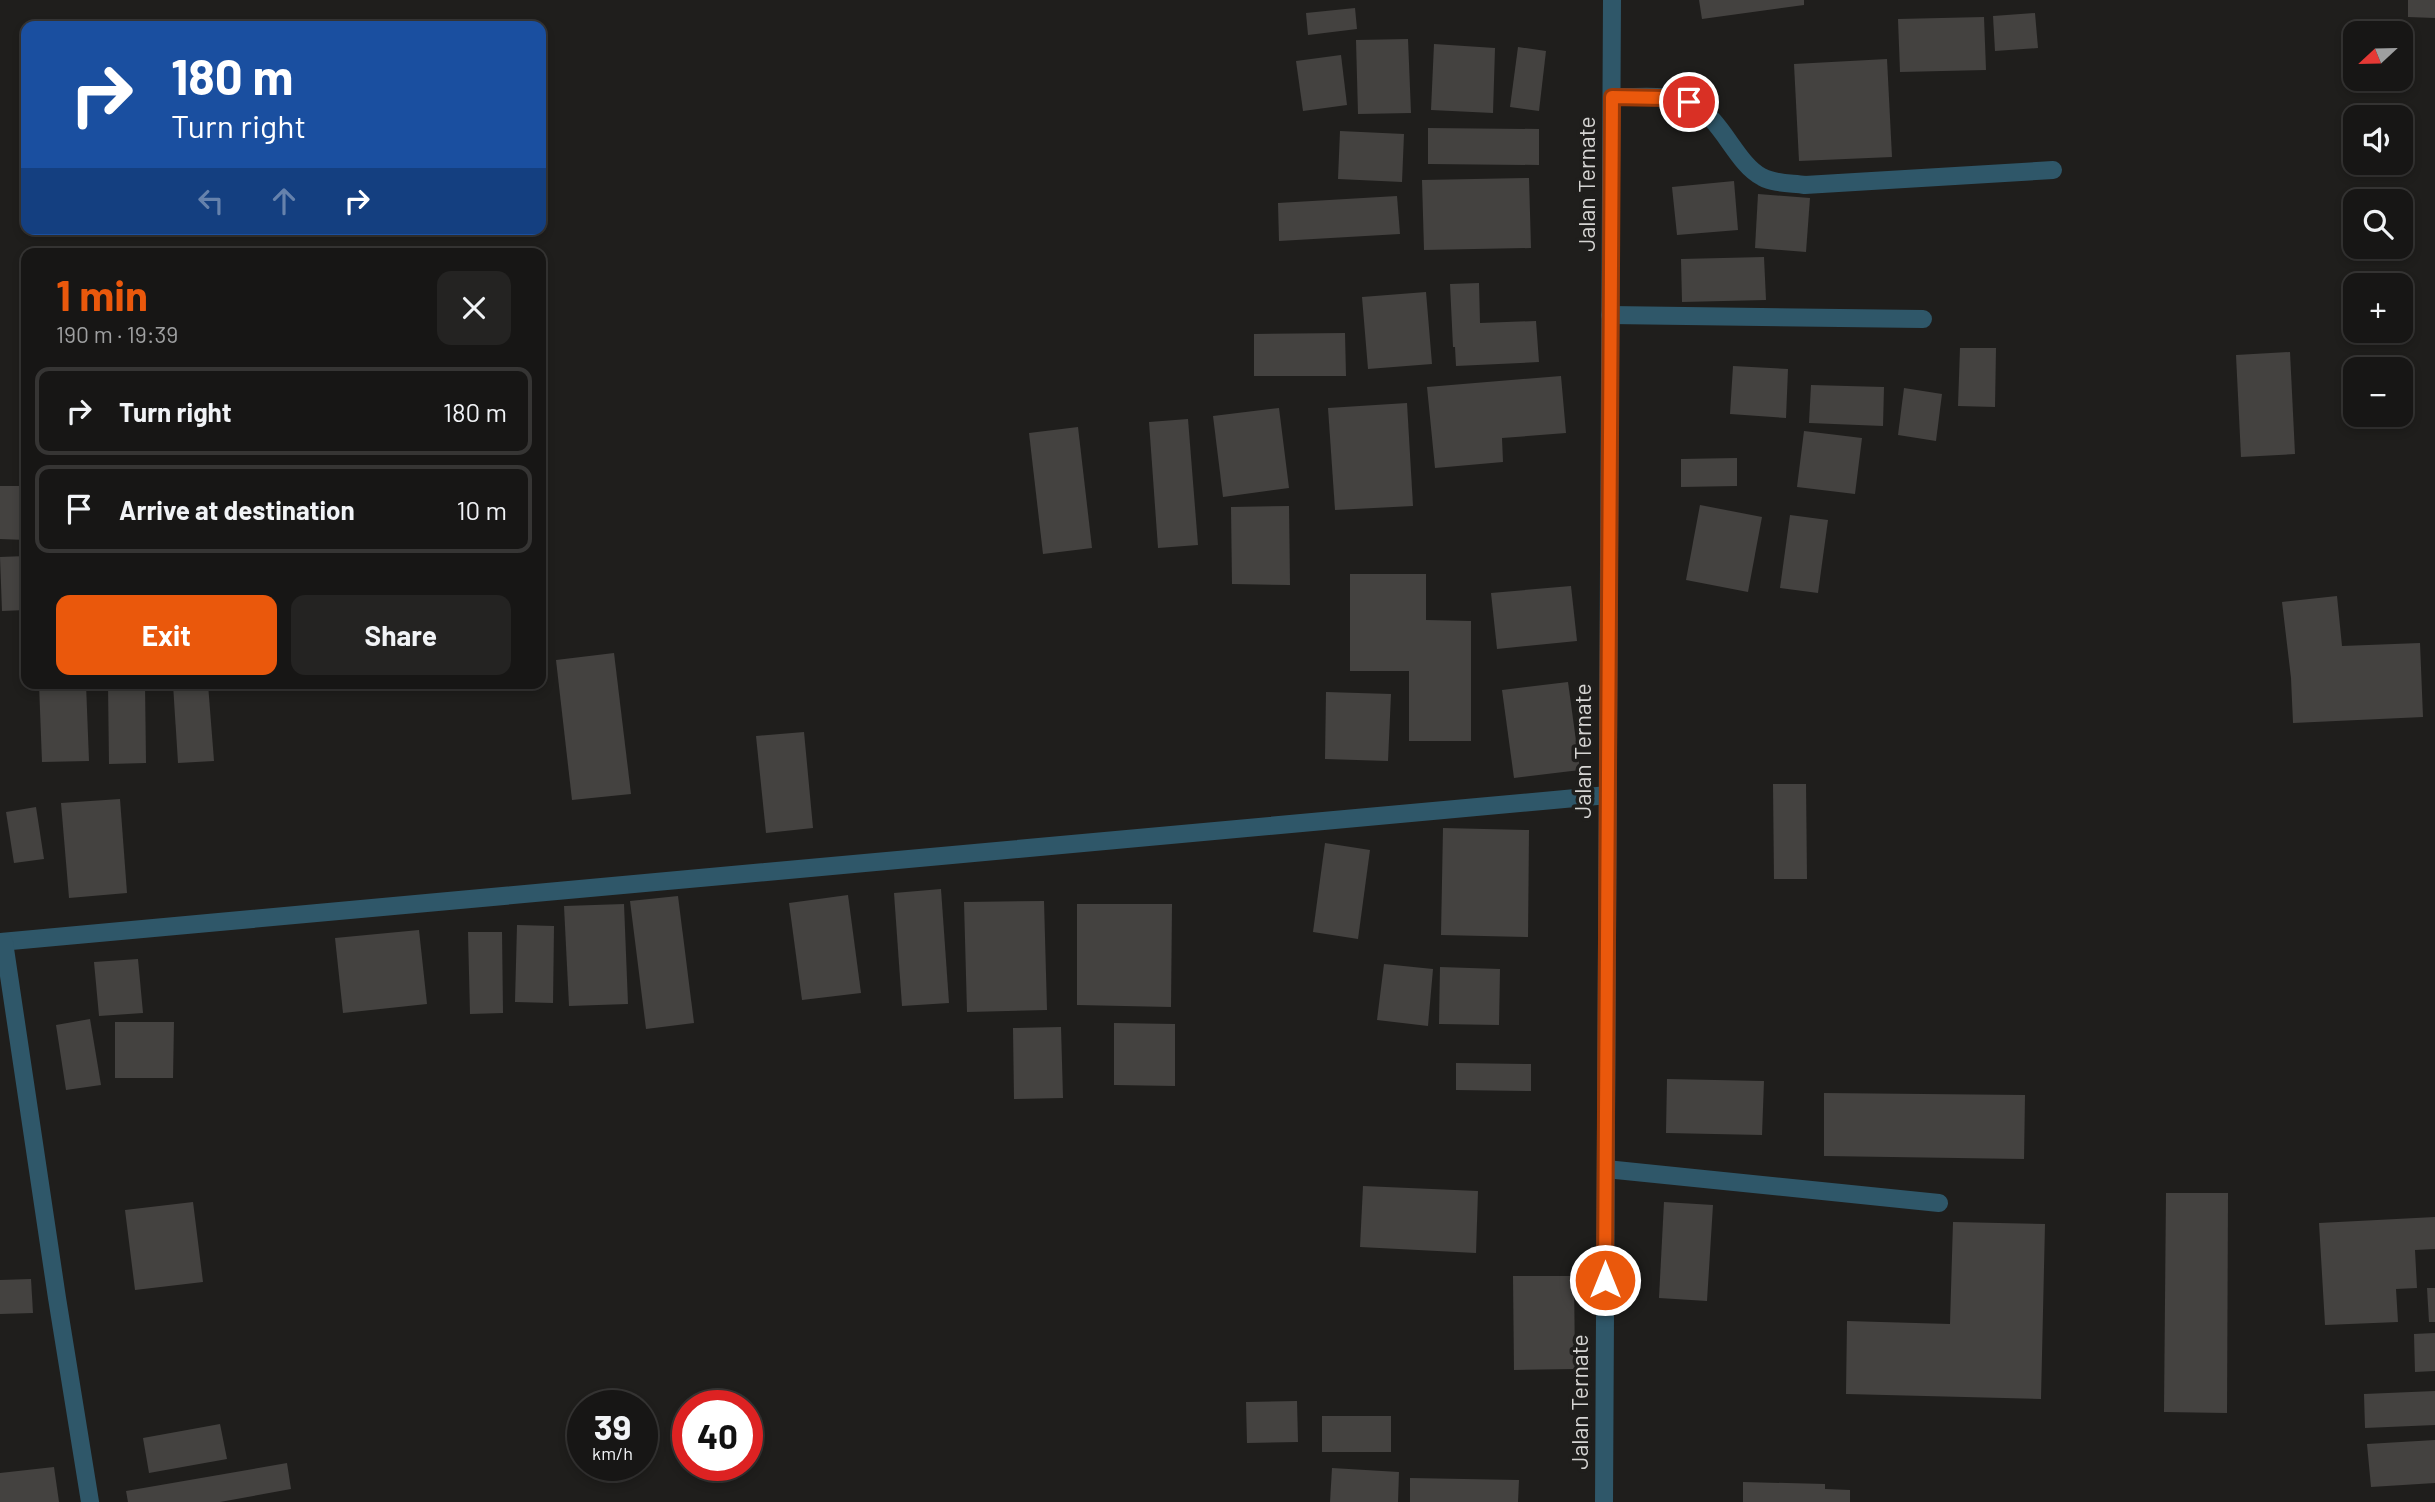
<!DOCTYPE html>
<html lang="en">
<head>
<meta charset="utf-8">
<style>
	body { margin:0; font-family:Barlow,sans-serif; background:#242322; color:#f1f3f6; height:100vh; display:flex; flex-direction:column; font-size:26px; white-space:nowrap }
	* { box-sizing:border-box; margin:0 }
	p { font-size:23px; color:#9e9fa0 }
	.icon { flex:none; width:38px; height:38px; fill:none; stroke:currentColor; stroke-width:2; stroke-linecap:round; stroke-linejoin:round }
	.map { position:relative; flex:1; overflow:hidden }
	.details { position:absolute; left:21px; top:248px; width:525px; height:441px; display:flex; flex-direction:column; background:#171615; border-radius:14px; box-shadow:0 4px 10px #0003,0 0 0 2px #363534 }
	.details>* { flex:none }
	.top-card { position:absolute; left:21px; top:21px; width:525px; height:214px; border-radius:14px; box-shadow:0 4px 10px #0003,0 0 0 2px #363534; background:#1a4fa0; color:#fff; overflow:hidden }
	.needle { width:46px; rotate:248deg }
	.controls { position:absolute; left:2343px; top:21px; display:grid; gap:14px }
	.controls a { display:grid; place-items:center; width:70px; height:70px; border-radius:14px; background:#171615; box-shadow:0 4px 10px #0003,0 0 0 2px #363534; font-size:35px }
	.speed { position:absolute; left:567px; top:1390px; display:flex; gap:14px; font-size:35px; font-weight:700; text-align:center }
	.speed>* { display:grid; place-content:center; width:91px; height:91px; border-radius:50%; background:#171615; box-shadow:0 4px 10px #0003,0 0 0 2px #363534; line-height:1 }
	.speed small { font-size:18px; font-weight:400 }
	.speed .limit { border:10px solid #d22; background:#fff; color:#111 }
	.pin { position:absolute; display:grid; place-items:center; width:60px; height:60px; color:#fff; margin:-30px; border:4px solid #fff; border-radius:50%; box-shadow:0 2px 7px #0007 }
	.me { position:absolute; width:77px; margin:-38px; rotate:0deg; stroke-linejoin:round; filter:drop-shadow(0 0 5px #0008) }
	.turn { display:flex; align-items:center; gap:24px; height:147px; padding:0 35px; font-size:32px }
	.turn .icon { width:91px; height:91px; stroke-width:2.5 }
	.turn b { display:block; font-size:49px; line-height:60px }
	.lanes { display:flex; align-items:center; height:66px; padding:0 35px; background:#0003; justify-content:center; gap:35px; direction:ltr }
	.lanes .off { opacity:.35 }
	.round { display:grid; place-items:center; flex:none; width:74px; height:74px; border-radius:14px; background:#242322 }
	.head { display:flex; align-items:center; justify-content:space-between; height:119px; padding:0 35px }
	h1 { font-size:42px; font-weight:700; line-height:52px; color:#ea580c }
	.action { display:flex; gap:14px; margin-top:auto; padding:14px 35px }
	.action a { flex:1; height:80px; border-radius:14px; background:#ea580c; color:#fff; font-size:28px; font-weight:700; line-height:80px; text-align:center }
	.action a+a { background:#242322; color:#f1f3f6 }
	ul { padding:0; list-style:none }
	li { display:flex; align-items:center; gap:21px; height:88px; margin:0 14px 10px; padding:0 21px; border:4px solid #363534; border-radius:14px }
	li div { flex:1 }
	li b { display:block; font-size:26px }
	li em { font-style:normal }
	.map>svg:first-child { display:block }
	.building { fill:#444240 }
	.lines { fill:none; stroke-linecap:round; stroke-linejoin:round }
	.minor { stroke:#2f5769; stroke-width:18 }
	.route-casing { stroke:#983908; stroke-width:18 }
	.route { stroke:#ea580c; stroke-width:12 }
	.labels { text-anchor:middle; stroke-width:7; stroke-linejoin:round; paint-order:stroke }
	.street-label { font-size:23px; fill:#d5d4d2; stroke:#1f1e1c }
</style>
</head>
<body>
<div class="map">
<svg width="2435" height="1502" viewBox="0 0 2435 1502">
	<rect width="100%" height="100%" fill="#1f1e1c"/>
	<!-- building -->
	<g class="building">
		<polygon points="1699,0 1804,0 1804,5 1702,19"/>
		<polygon points="2408,0 2435,0 2435,18 2408,17"/>
		<polygon points="1355,8 1357,29 1308,35 1306,13"/>
		<polygon points="2035,13 2038,48 1995,51 1993,16"/>
		<polygon points="1984,17 1986,70 1900,72 1898,19"/>
		<polygon points="1408,39 1411,113 1358,114 1356,40"/>
		<polygon points="1434,44 1495,48 1493,113 1431,110"/>
		<polygon points="1518,47 1546,51 1539,111 1510,107"/>
		<polygon points="1341,55 1347,105 1303,111 1296,61"/>
		<polygon points="1887,59 1892,157 1799,161 1794,64"/>
		<polygon points="1428,128 1539,129 1539,165 1428,164"/>
		<polygon points="1340,131 1404,134 1402,182 1338,179"/>
		<polygon points="1529,178 1531,248 1424,250 1422,180"/>
		<polygon points="1734,181 1738,230 1677,235 1672,187"/>
		<polygon points="1758,194 1810,198 1806,252 1755,248"/>
		<polygon points="1397,196 1400,234 1279,241 1278,203"/>
		<polygon points="1764,257 1766,300 1682,302 1681,259"/>
		<polygon points="1479,283 1480,323 1536,321 1539,362 1456,366 1455,347 1453,347 1450,284"/>
		<polygon points="1426,292 1432,364 1368,369 1362,297"/>
		<polygon points="1345,333 1346,376 1254,376 1254,334"/>
		<polygon points="1960,348 1996,348 1995,407 1958,406"/>
		<polygon points="2290,352 2295,454 2241,457 2236,355"/>
		<polygon points="1733,366 1788,369 1786,418 1730,414"/>
		<polygon points="1561,376 1566,433 1502,438 1503,462 1435,468 1427,387"/>
		<polygon points="1811,385 1884,387 1883,426 1809,423"/>
		<polygon points="1904,388 1942,394 1936,441 1898,435"/>
		<polygon points="1407,403 1413,506 1335,510 1328,408"/>
		<polygon points="1279,408 1289,488 1223,497 1213,416"/>
		<polygon points="1188,419 1198,545 1158,548 1149,422"/>
		<polygon points="1078,427 1092,548 1043,554 1029,433"/>
		<polygon points="1804,431 1862,438 1855,494 1797,487"/>
		<polygon points="1737,458 1737,486 1681,487 1681,459"/>
		<polygon points="0,486 26,486 26,540 0,539"/>
		<polygon points="1700,505 1762,517 1748,592 1686,580"/>
		<polygon points="1289,506 1290,585 1232,584 1231,507"/>
		<polygon points="1790,515 1828,520 1818,593 1780,588"/>
		<polygon points="26,556 26,610 2,611 0,557"/>
		<polygon points="1350,574 1426,574 1426,620 1471,621 1471,741 1409,741 1409,671 1350,671"/>
		<polygon points="1571,586 1577,641 1497,649 1491,593"/>
		<polygon points="2337,596 2342,646 2420,643 2423,717 2293,723 2291,678 2282,602"/>
		<polygon points="614,653 631,794 572,800 556,660"/>
		<polygon points="1568,682 1580,770 1514,778 1502,690"/>
		<polygon points="39,684 86,684 89,761 42,762"/>
		<polygon points="108,684 145,684 146,763 109,764"/>
		<polygon points="173,684 208,684 214,761 178,763"/>
		<polygon points="1326,692 1391,694 1388,761 1325,759"/>
		<polygon points="804,732 813,828 766,833 756,736"/>
		<polygon points="1773,784 1806,784 1807,879 1774,879"/>
		<polygon points="120,799 127,893 69,898 61,803"/>
		<polygon points="36,807 44,859 14,863 6,812"/>
		<polygon points="1443,828 1529,830 1528,937 1441,935"/>
		<polygon points="1325,843 1370,850 1358,939 1313,932"/>
		<polygon points="941,889 949,1003 902,1006 894,893"/>
		<polygon points="848,895 861,993 802,1000 789,903"/>
		<polygon points="678,896 694,1023 646,1029 630,901"/>
		<polygon points="1044,901 1047,1010 967,1012 964,902"/>
		<polygon points="624,904 628,1004 569,1006 564,906"/>
		<polygon points="1077,904 1172,904 1171,1007 1077,1005"/>
		<polygon points="517,925 554,926 553,1003 515,1002"/>
		<polygon points="419,930 427,1004 343,1013 335,938"/>
		<polygon points="468,932 502,932 503,1013 470,1014"/>
		<polygon points="138,959 143,1013 99,1016 94,962"/>
		<polygon points="1384,964 1433,969 1428,1026 1377,1020"/>
		<polygon points="1440,967 1500,969 1499,1025 1439,1024"/>
		<polygon points="90,1019 101,1085 66,1090 56,1025"/>
		<polygon points="115,1022 174,1022 173,1078 115,1078"/>
		<polygon points="1114,1023 1175,1024 1175,1086 1114,1085"/>
		<polygon points="1061,1027 1063,1098 1014,1099 1013,1028"/>
		<polygon points="1456,1063 1531,1064 1531,1091 1456,1090"/>
		<polygon points="1667,1079 1764,1081 1762,1135 1666,1133"/>
		<polygon points="1824,1093 2025,1095 2024,1159 1824,1156"/>
		<polygon points="1363,1186 1478,1191 1476,1253 1360,1247"/>
		<polygon points="2166,1193 2228,1193 2227,1413 2164,1412"/>
		<polygon points="193,1202 203,1282 135,1290 125,1210"/>
		<polygon points="1664,1202 1713,1205 1707,1301 1659,1298"/>
		<polygon points="2435,1217 2435,1249 2415,1250 2417,1288 2396,1289 2398,1322 2325,1325 2319,1223"/>
		<polygon points="1953,1222 2045,1224 2041,1399 1846,1394 1847,1321 1950,1324"/>
		<polygon points="1513,1276 1574,1276 1575,1369 1514,1370"/>
		<polygon points="31,1279 33,1313 0,1314 0,1280"/>
		<polygon points="2427,1288 2435,1288 2435,1322 2429,1322"/>
		<polygon points="2435,1333 2435,1371 2415,1372 2414,1334"/>
		<polygon points="2435,1391 2435,1425 2365,1428 2364,1394"/>
		<polygon points="1297,1401 1298,1442 1247,1443 1246,1402"/>
		<rect x="1322" y="1416" width="69" height="36"/>
		<polygon points="220,1424 227,1459 149,1473 143,1438"/>
		<polygon points="2435,1440 2435,1483 2371,1487 2367,1444"/>
		<polygon points="287,1463 291,1489 220,1502 128,1502 126,1491"/>
		<polygon points="54,1467 59,1502 0,1502 0,1473"/>
		<polygon points="1332,1468 1399,1472 1398,1502 1330,1502"/>
		<polygon points="1410,1478 1519,1480 1518,1502 1410,1502"/>
		<polygon points="1743,1482 1825,1484 1825,1489 1850,1490 1850,1502 1743,1502"/>
	</g>
	<g class="lines">
		<!-- minor -->
		<g class="minor">
			<path d="M1612 97C1636 98 1669 93 1692 104 1722 118 1736 164 1762 177 1775 184 1791 183 1805 185L2053 170"/>
			<polyline points="1610,315 1923,319"/>
			<polyline points="0,942 1608,795"/>
			<polyline points="4,942 57,1298 90,1502"/>
			<polyline points="1606,1169 1939,1203"/>
			<polyline points="1604,1502 1612,0"/>
		</g>
	</g>
	<g class="lines">
		<!-- route casing -->
		<g class="route-casing">
			<polyline id="route" points="1605,1280 1612,97 1665,98 1689,102"/>
		</g>
		<!-- route -->
		<use href="#route" class="route"/>
	</g>
	<g class="labels">
		<!-- street labels -->
		<g class="street-label">
			<text transform="translate(1587 184) rotate(-90)" y="8">Jalan Ternate</text>
			<text transform="translate(1583 751) rotate(-90)" y="8">Jalan Ternate</text>
			<text transform="translate(1580 1402) rotate(-90)" y="8">Jalan Ternate</text>
		</g>
	</g>
</svg>
<div class="controls">
<a><svg class="needle" viewBox="-14 -14 28 28"><path d="M0-13l5 13h-10z" fill="#e53935"/><path d="M0 13l5-13h-10z" fill="#9e9fa0"/></svg></a>
<a><svg class="icon" aria-label="sound" viewBox="0 0 24 24"><path d="M4 9h4l5-4v14l-5-4H4zM17 9q2 3 0 6"/></svg></a>
<a><svg class="icon" aria-label="search" viewBox="0 0 24 24"><circle cx="10" cy="10" r="6"/><path d="M15 15l6 6"/></svg></a>
<a>+</a>
<a>−</a>
</div>
<div class="speed"><div>39<small>km/h</small></div><div class="limit">40</div></div>
<div class="pin" style="left:1689px;top:102px;background:#d93025"><svg class="icon" aria-label="arrive" viewBox="0 0 24 24"><path d="M6 21V4h12l-3 4 3 4H6"/></svg></div>
<svg class="me" style="left:1605px;top:1280px" viewBox="-20 -20 40 40"><circle r="17" fill="#ea580c" stroke="#fff" stroke-width="3"/><path d="M0-11L8 9 0 5-8 9z" fill="#fff"/></svg>
<div class="top-card">
<div class="turn"><svg class="icon" aria-label="right" viewBox="0 0 24 24"><path d="M7 20v-9h11M14 6l5 5-5 5"/></svg><div><b>180 m</b>Turn right</div></div>
<div class="lanes"><svg class="icon off" aria-label="left" viewBox="0 0 24 24"><path d="M17 20v-9H6M10 6l-5 5 5 5"/></svg><svg class="icon off" aria-label="ahead" viewBox="0 0 24 24"><path d="M12 20V5M6 11l6-6 6 6"/></svg><svg class="icon" aria-label="right" viewBox="0 0 24 24"><path d="M7 20v-9h11M14 6l5 5-5 5"/></svg></div>
</div>
<section class="details">
<div class="head"><div><h1>1 min</h1><p>190 m · 19:39</p></div><a class="round"><svg class="icon" aria-label="close" viewBox="0 0 24 24"><path d="M6 6l12 12M18 6L6 18"/></svg></a></div>
<ul>
<li><svg class="icon" aria-label="right" viewBox="0 0 24 24"><path d="M7 20v-9h11M14 6l5 5-5 5"/></svg><div><b>Turn right</b></div><em>180 m</em></li>
<li><svg class="icon" aria-label="arrive" viewBox="0 0 24 24"><path d="M6 21V4h12l-3 4 3 4H6"/></svg><div><b>Arrive at destination</b></div><em>10 m</em></li>
</ul>
<div class="action"><a>Exit</a><a>Share</a></div>
</section>
</div>
</body>
</html>
